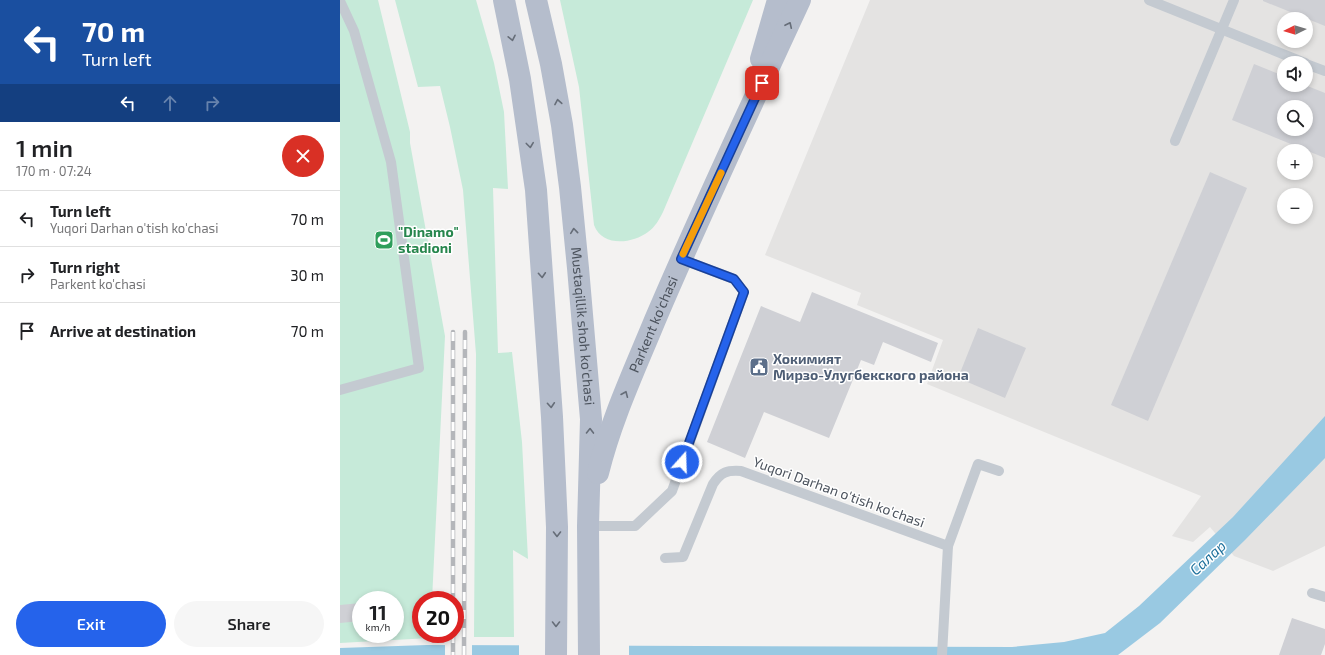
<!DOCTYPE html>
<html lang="en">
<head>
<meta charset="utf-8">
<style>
	body { margin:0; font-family:"Exo 2",sans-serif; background:#f6f6f6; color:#202124; height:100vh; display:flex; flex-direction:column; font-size:15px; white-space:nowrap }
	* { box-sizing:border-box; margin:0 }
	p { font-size:13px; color:#757577 }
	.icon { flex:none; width:22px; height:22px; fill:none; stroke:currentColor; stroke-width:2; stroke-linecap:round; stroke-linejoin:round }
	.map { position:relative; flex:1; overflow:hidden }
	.sheet { display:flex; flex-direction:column; background:#fff; width:340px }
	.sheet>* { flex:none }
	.top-card { background:#1a4fa0; color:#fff; overflow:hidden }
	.needle { width:26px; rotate:265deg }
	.controls { position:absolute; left:937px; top:12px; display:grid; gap:8px }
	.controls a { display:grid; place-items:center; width:36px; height:36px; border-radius:50%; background:#fff; box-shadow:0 2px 6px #0003; font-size:20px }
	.speed { position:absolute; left:12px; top:591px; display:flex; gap:8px; font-size:20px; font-weight:700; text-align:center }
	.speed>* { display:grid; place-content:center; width:52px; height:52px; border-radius:50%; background:#fff; box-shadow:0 2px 6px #0003; line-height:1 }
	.speed small { font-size:10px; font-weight:400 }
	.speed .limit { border:6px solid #d22; background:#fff; color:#111 }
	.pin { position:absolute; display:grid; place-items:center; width:34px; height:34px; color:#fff; margin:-17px; border-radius:8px; box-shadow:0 2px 6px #0006 }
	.me { position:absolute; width:44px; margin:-22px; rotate:20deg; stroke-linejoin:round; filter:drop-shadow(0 0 3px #0008) }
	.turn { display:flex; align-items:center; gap:14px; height:84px; padding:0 16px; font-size:18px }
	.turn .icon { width:52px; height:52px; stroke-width:2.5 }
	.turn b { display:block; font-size:28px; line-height:34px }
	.lanes { display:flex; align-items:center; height:38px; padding:0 16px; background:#0003; justify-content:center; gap:20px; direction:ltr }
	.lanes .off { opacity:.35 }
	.round { display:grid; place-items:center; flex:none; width:42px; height:42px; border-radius:21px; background:#f6f6f6 }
	.summary { display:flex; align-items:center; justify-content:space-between; height:68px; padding:0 16px }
	h1 { font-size:24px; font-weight:600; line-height:30px }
	.action { display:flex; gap:8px; margin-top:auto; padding:8px 16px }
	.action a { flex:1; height:46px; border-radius:24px; background:#2563eb; color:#fff; font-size:16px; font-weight:600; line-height:46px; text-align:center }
	.action a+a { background:#f6f6f6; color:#202124 }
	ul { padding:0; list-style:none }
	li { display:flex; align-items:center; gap:12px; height:56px; padding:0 16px; border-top:1px solid #e0e0e0 }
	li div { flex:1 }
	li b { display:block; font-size:15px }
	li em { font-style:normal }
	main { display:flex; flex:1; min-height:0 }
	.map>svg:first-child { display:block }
	.education { fill:#e4e3e2; fill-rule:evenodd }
	.green { fill:#c6ead9; fill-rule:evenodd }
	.water { fill:#99c9e2 }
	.pier { fill:#f3f2f1 }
	.building { fill:#cfd0d5; fill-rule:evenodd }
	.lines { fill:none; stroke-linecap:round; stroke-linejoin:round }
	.service { stroke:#c4cad1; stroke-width:10 }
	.primary { stroke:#b5bdcc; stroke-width:22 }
	.rail-casing { stroke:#b4b6ba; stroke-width:4.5 }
	.rail { stroke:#fff; stroke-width:3; stroke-dasharray:9; stroke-linecap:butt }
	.oneway { stroke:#666d78 }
	.route-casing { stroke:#184099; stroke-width:10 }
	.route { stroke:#2563eb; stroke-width:7 }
	.slow { stroke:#f59e0b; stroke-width:7 }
	.labels { text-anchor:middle; stroke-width:3; stroke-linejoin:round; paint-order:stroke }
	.leisure-label { font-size:14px; font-weight:bold; fill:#27864d; stroke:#fff; text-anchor:start }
	.street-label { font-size:14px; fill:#4b525c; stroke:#fff }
	.service-label { font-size:14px; font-weight:bold; fill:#4e5e75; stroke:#fff; text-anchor:start }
	.water-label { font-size:15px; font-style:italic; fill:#1f719c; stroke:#fff }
</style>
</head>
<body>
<main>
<section class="sheet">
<div class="top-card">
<div class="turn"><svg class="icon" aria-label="left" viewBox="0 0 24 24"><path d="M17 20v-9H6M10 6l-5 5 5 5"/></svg><div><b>70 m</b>Turn left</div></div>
<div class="lanes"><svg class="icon" aria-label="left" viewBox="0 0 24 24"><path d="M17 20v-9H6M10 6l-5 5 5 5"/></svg><svg class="icon off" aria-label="ahead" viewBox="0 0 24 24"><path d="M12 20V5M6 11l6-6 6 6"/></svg><svg class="icon off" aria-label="right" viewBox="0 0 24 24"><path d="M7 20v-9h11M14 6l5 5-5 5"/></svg></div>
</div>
<div class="summary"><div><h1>1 min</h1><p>170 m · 07:24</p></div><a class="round" style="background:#d93025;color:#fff"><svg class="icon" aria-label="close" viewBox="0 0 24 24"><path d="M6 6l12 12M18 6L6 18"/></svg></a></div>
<ul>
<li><svg class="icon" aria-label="left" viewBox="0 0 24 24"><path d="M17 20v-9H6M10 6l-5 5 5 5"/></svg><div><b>Turn left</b><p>Yuqori Darhan o'tish ko'chasi</p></div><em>70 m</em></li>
<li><svg class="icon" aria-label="right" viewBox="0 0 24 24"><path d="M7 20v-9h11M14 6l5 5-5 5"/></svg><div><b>Turn right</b><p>Parkent ko'chasi</p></div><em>30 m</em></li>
<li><svg class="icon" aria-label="arrive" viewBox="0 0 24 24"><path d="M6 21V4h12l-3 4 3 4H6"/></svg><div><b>Arrive at destination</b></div><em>70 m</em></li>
</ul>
<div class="action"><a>Exit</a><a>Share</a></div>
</section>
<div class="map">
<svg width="985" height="655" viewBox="0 0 985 655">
	<rect width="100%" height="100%" fill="#f3f2f1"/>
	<!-- education -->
	<path class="education" d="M530 0H985V546L933 571 894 556 870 527 853 542 832 536 861 496 587 384 603 340 517 305 521 293 425 255ZM944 19H966V41H944ZM944 63H966V85H944ZM944 107H966V129H944ZM944 151H966V173H944ZM944 195H966V217H944Z"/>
	<!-- green -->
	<g class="green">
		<path d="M0 0H38L70 132V143L105 336 92 600H81V634H90V638L0 643ZM21 600H55V634H21Z"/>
		<polygon points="55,0 136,0 154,63 164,112 168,189 153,188 158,353 172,352 182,442 188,559 173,550 174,637 134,637 136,354 123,190 110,127 100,86 78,87"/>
		<path d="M220 0H413L323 212C319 220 315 227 308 232 292 244 262 247 254 225L239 87Z"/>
	</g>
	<!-- water -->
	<polygon class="water" points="985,416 985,458 905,540 820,623 778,655 0,655 0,648 87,645 672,647 724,642 765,633 799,606 893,517"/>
	<!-- pier -->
	<g class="pier">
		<rect x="105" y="643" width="27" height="12"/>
		<polygon points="179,643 289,644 289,655 179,655"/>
	</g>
	<!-- building -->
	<g class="building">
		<polygon points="923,0 985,0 985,26 923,1"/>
		<path d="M914 64 944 76V85H965L985 93V158L892 120ZM944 107H966V129H944Z"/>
		<polygon points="870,172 907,188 808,421 771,405"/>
		<polygon points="472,292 598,343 591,362 543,342 534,365 521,360 489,438 424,412 405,458 367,442 421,306 460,322"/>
		<polygon points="638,328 686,348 665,398 618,378"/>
		<polygon points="21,603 21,621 0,623 0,605"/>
		<polygon points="952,618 985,629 985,644 981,655 939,655"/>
	</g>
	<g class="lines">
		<!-- service -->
		<g class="service">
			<polyline points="809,0 965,63"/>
			<polyline points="0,1 14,31 51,162 79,368 0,390"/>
			<polyline points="966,64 985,71"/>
			<polyline points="835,141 894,0"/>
			<polyline points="248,526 295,526 332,491 404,292 394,279 341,259"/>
			<polyline points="608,546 638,464 659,471"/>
			<path d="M325 558 343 557 373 484C381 472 387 470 401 471L608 546 602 655"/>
			<polyline points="972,593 985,597"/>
		</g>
		<!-- primary -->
		<g class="primary">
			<polyline points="164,0 180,79 196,190 212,417 217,527 216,655"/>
			<path id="s1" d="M196 0 211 64 222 125 230 187 238 268 251 419 248 526 249 655"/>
			<polyline points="421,59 438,0"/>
			<path id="s2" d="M258 473C271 420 294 371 315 320 361 212 411 106 460 0"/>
		</g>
		<!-- rail casing -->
		<g class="rail-casing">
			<g id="rail">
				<polyline points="113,332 113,600"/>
				<polyline points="113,634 113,655"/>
				<polyline points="124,655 125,332"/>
			</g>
		</g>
		<!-- rail -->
		<use href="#rail" class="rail"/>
	</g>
	<!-- one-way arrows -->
	<defs><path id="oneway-chevron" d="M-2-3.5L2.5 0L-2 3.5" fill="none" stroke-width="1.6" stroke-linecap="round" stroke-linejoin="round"/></defs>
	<g class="oneway">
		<use href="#oneway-chevron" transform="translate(449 25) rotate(-65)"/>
		<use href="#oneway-chevron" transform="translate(172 38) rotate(78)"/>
		<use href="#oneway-chevron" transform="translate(218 102) rotate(-100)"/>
		<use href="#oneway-chevron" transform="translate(190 145) rotate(83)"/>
		<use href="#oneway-chevron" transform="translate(234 231) rotate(-96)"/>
		<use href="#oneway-chevron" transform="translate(202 275) rotate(86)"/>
		<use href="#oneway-chevron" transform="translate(285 394) rotate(-67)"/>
		<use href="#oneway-chevron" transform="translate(211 405) rotate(86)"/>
		<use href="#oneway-chevron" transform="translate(250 431) rotate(-89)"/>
		<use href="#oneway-chevron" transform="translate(217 534) rotate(90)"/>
		<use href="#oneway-chevron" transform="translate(216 624) rotate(90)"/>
	</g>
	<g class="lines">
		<!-- route casing -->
		<g class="route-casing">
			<polyline id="route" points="342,462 404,292 394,279 341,259 422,83"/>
		</g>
		<!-- route -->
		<use href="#route" class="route"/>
		<!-- slow -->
		<polyline class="slow" points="343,254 381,173"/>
	</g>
	<!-- icons -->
	<defs>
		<g id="stadium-square" transform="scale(1)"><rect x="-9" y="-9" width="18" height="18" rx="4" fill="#2e9e5b" stroke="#fff"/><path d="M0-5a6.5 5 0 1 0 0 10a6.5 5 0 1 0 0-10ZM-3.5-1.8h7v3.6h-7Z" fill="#fff"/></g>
		<g id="civic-square" transform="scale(1)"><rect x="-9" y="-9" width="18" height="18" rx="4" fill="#5c6f8a" stroke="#fff"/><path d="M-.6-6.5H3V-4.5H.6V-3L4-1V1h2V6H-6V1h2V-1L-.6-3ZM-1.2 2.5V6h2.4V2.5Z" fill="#fff"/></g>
	</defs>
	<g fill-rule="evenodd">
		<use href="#stadium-square" x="44" y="240"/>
		<use href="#civic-square" x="419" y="367"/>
	</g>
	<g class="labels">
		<!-- leisure labels -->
		<g class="leisure-label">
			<text x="58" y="237">"Dinamo"<tspan x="58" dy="16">stadioni</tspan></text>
		</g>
		<!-- street labels -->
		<g class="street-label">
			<text dy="5" stroke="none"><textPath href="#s2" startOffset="159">Parkent ko'chasi</textPath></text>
			<text dy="5" stroke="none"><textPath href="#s1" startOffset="330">Mustaqillik shoh ko'chasi</textPath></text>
			<text transform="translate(499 492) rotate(20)" y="5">Yuqori Darhan o'tish ko'chasi</text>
		</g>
		<!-- service labels -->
		<g class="service-label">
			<text x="433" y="364">Хокимият<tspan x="433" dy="16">Мирзо-Улугбекского района</tspan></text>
		</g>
		<!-- water labels -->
		<g class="water-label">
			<text transform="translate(868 558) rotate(-43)" y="5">Салар</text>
		</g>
	</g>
</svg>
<div class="controls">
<a><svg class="needle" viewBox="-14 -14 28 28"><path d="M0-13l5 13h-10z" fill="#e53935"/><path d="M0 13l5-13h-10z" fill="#757577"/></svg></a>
<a><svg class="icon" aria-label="sound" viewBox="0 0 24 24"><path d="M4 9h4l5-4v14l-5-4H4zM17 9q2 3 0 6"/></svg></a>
<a><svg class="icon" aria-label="search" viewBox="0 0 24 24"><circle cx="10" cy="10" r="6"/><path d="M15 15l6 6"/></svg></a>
<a>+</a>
<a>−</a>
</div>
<div class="speed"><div>11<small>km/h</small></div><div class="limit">20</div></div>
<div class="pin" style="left:422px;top:83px;background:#d93025"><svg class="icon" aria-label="arrive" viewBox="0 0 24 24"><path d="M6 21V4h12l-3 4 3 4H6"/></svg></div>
<svg class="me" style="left:342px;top:462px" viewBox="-20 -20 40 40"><circle r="17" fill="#2563eb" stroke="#fff" stroke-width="3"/><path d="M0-11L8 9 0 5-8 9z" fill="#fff"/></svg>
</div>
</main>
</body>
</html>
